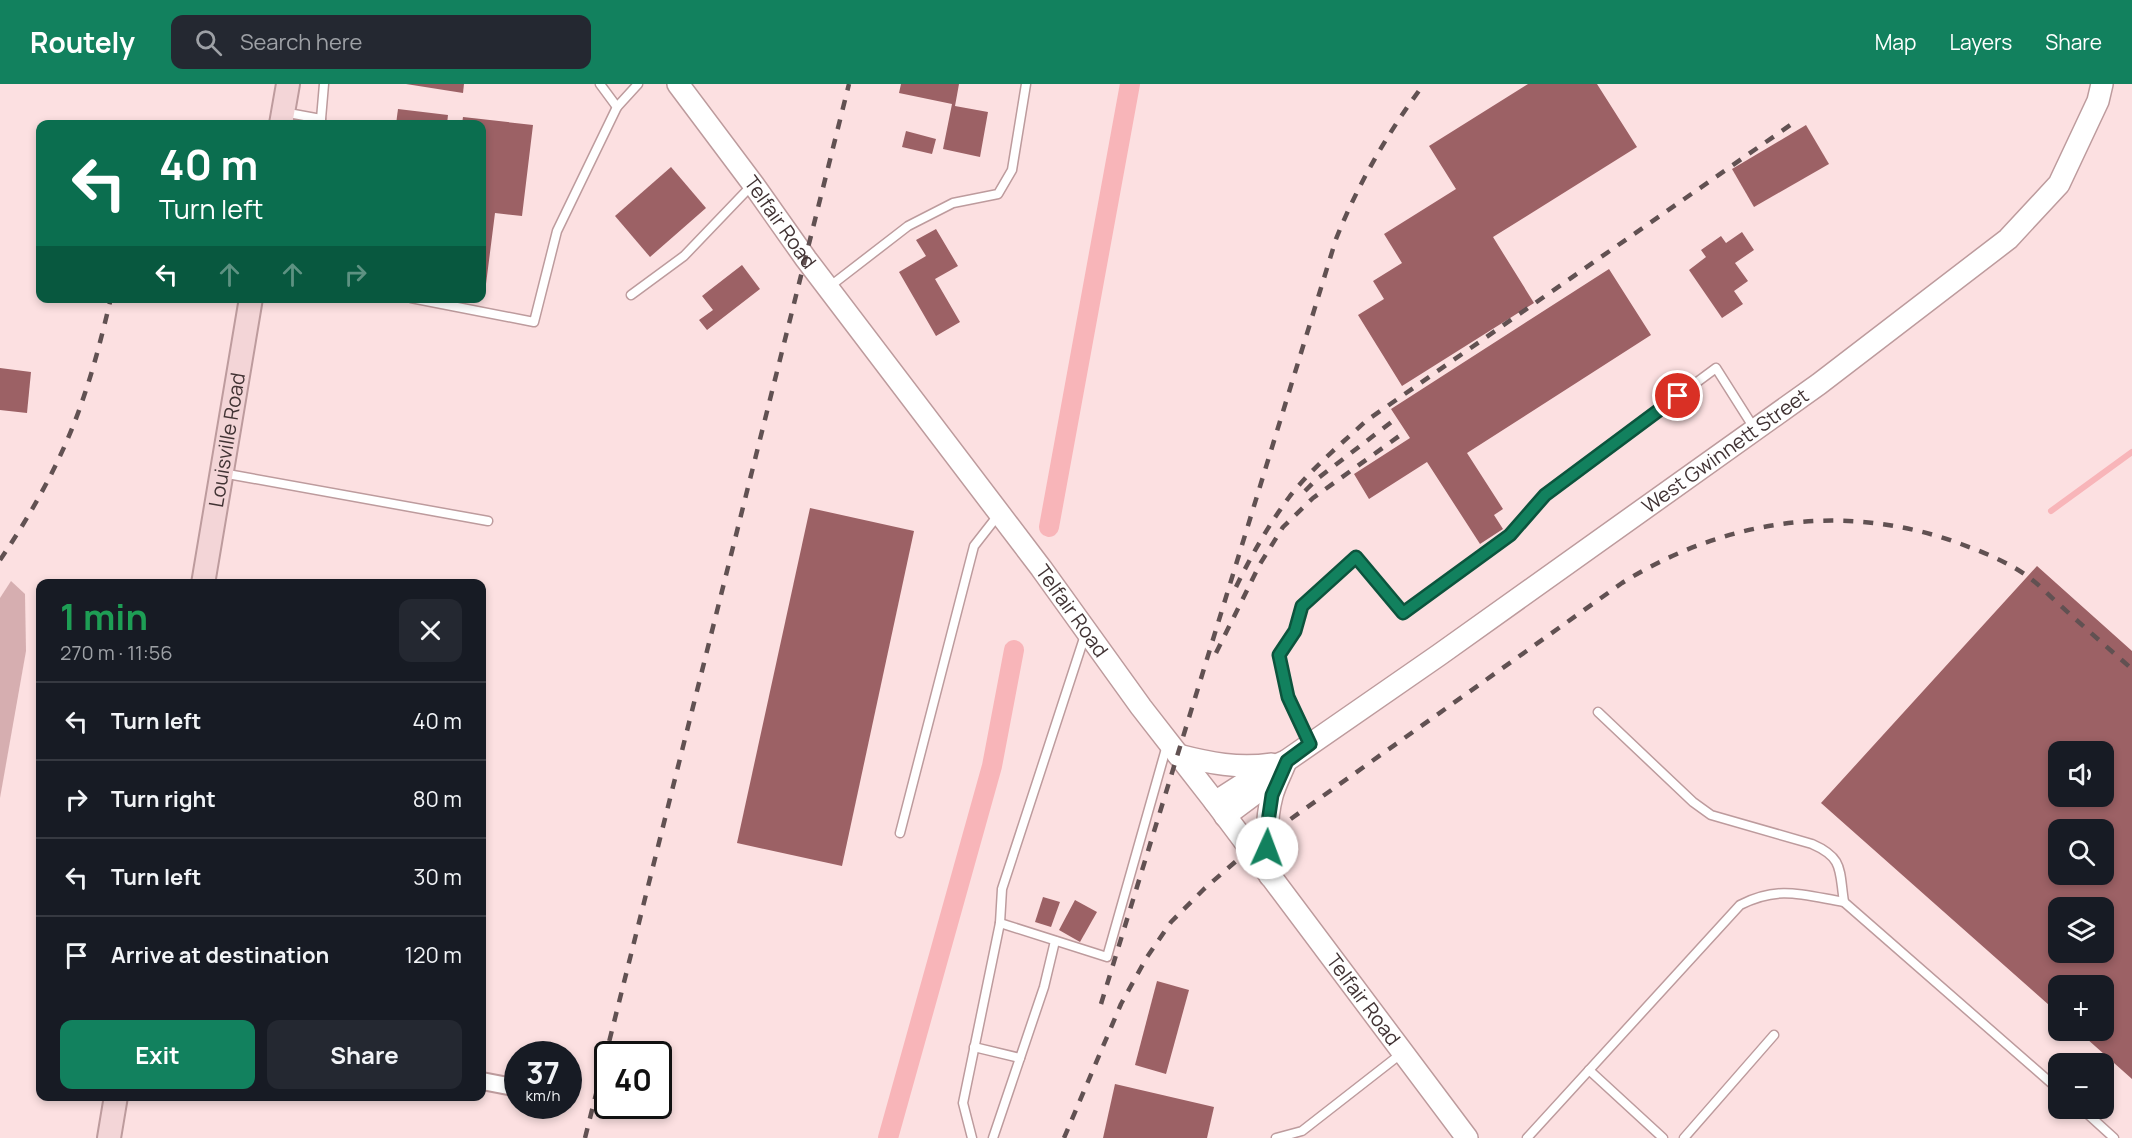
<!DOCTYPE html>
<html lang="en">
<head>
<meta charset="utf-8">
<style>
	body { margin:0; font-family:Manrope,sans-serif; background:#242831; color:#f1f3f6; height:100vh; display:flex; flex-direction:column; font-size:22px; white-space:nowrap }
	* { box-sizing:border-box; margin:0 }
	p { font-size:20px; color:#9ea1a6 }
	.icon { flex:none; width:33px; height:33px; fill:none; stroke:currentColor; stroke-width:2; stroke-linecap:round; stroke-linejoin:round }
	.map { position:relative; flex:1; overflow:hidden }
	.side { position:absolute; left:36px; top:495px; width:450px; height:522px; display:flex; flex-direction:column; background:#171b24; border-radius:12px; box-shadow:0 3px 9px #0003 }
	.side>* { flex:none }
	.hud { position:absolute; left:36px; top:36px; width:450px; height:183px; border-radius:12px; box-shadow:0 3px 9px #0003; background:#0b6e4f; color:#fff; overflow:hidden }
	.tools { position:absolute; left:2048px; top:657px; display:grid; gap:12px }
	.tools a { display:grid; place-items:center; width:66px; height:66px; border-radius:12px; background:#171b24; box-shadow:0 3px 9px #0003; font-size:30px }
	.speed { position:absolute; left:504px; top:957px; display:flex; gap:12px; font-size:30px; font-weight:700; text-align:center }
	.speed>* { display:grid; place-content:center; width:78px; height:78px; border-radius:50%; background:#171b24; box-shadow:0 3px 9px #0003; line-height:1 }
	.speed small { font-size:15px; font-weight:400 }
	.speed .limit { border:3px solid #111; border-radius:9px; background:#fff; color:#111 }
	.pin { position:absolute; display:grid; place-items:center; width:51px; height:51px; color:#fff; margin:-26px; border:3px solid #fff; border-radius:50%; box-shadow:0 2px 6px #0007 }
	.me { position:absolute; width:66px; margin:-33px; rotate:2deg; stroke-linejoin:round; filter:drop-shadow(0 0 4px #0008) }
	.turn { display:flex; align-items:center; gap:21px; height:126px; padding:0 24px; font-size:27px }
	.turn .icon { width:78px; height:78px; stroke-width:2.5 }
	.turn b { display:block; font-size:42px; line-height:51px }
	.lanes { display:flex; align-items:center; height:57px; padding:0 24px; background:#0003; justify-content:center; gap:30px; direction:ltr }
	.lanes .off { opacity:.35 }
	.round { display:grid; place-items:center; flex:none; width:63px; height:63px; border-radius:12px; background:#242831 }
	.summary { display:flex; align-items:center; justify-content:space-between; height:102px; padding:0 24px }
	h1 { font-size:36px; font-weight:700; line-height:45px; color:#1e9e55 }
	.primary-button { display:flex; gap:12px; margin-top:auto; padding:12px 24px }
	.primary-button a { flex:1; height:69px; border-radius:12px; background:#12815e; color:#fff; font-size:24px; font-weight:700; line-height:69px; text-align:center }
	.primary-button a+a { background:#242831; color:#f1f3f6 }
	ul { padding:0; list-style:none }
	li { display:flex; align-items:center; gap:18px; height:78px; padding:0 24px; border-top:2px solid #363941 }
	li div { flex:1 }
	li b { display:block; font-size:22px }
	li em { font-style:normal }
	header { display:flex; align-items:center; gap:36px; box-sizing:border-box; height:84px; padding:0 30px; background:#12815e; color:#fff }
	header strong { font-size:28px }
	nav { display:flex; gap:33px; margin-inline-start:auto; font-size:21px }
	.search { width:420px; height:54px; background:#242831; display:flex; align-items:center; gap:15px; box-sizing:border-box; padding:0 21px; border-radius:12px; color:#9ea1a6; font-size:22px }
	.map>svg:first-child { display:block }
	.green { fill:#d6aeb0 }
	.lines { fill:none; stroke-linecap:round; stroke-linejoin:round }
	.stream { stroke:#f8b5b9; stroke-width:6 }
	.canal { stroke:#f8b5b9; stroke-width:20 }
	.building { fill:#9c6165; fill-rule:evenodd }
	.service-casing { stroke:#bd9b9d; stroke-width:11 }
	.minor-casing { stroke:#bd9b9d; stroke-width:20 }
	.tertiary-casing { stroke:#bd9b9d; stroke-width:24 }
	.secondary-casing { stroke:#bd9b9d; stroke-width:26 }
	.service { stroke:#fff; stroke-width:8 }
	.minor { stroke:#fff; stroke-width:16 }
	.tertiary { stroke:#fff; stroke-width:21 }
	.secondary { stroke:#f3d5d7; stroke-width:22 }
	.rail { stroke:#615152; stroke-width:4.5; stroke-dasharray:10 10; stroke-linecap:butt }
	.route-casing { stroke:#0c543d; stroke-width:15 }
	.route { stroke:#12815e; stroke-width:10 }
	.labels { text-anchor:middle; stroke-width:6; stroke-linejoin:round; paint-order:stroke }
	.street-label { font-size:20px; fill:#413334; stroke:#fff }
</style>
</head>
<body>
<header>
<strong>Routely</strong>
<div class="search"><svg class="icon" aria-label="search" viewBox="0 0 24 24"><circle cx="10" cy="10" r="6"/><path d="M15 15l6 6"/></svg>Search here</div>
<nav><a>Map</a><a>Layers</a><a>Share</a></nav>
</header>
<div class="map">
<svg width="2132" height="1054" viewBox="0 0 2132 1054">
	<rect width="100%" height="100%" fill="#fce0e1"/>
	<!-- green -->
	<polygon class="green" points="11,497 25,510 26,567 0,714 0,514"/>
	<g class="lines">
		<!-- stream -->
		<polyline class="stream" points="2051,427 2132,368"/>
		<!-- canal -->
		<g class="canal">
			<polyline points="1049,443 1130,0"/>
			<polyline points="888,1054 992,682 1014,566"/>
		</g>
	</g>
	<!-- building -->
	<g class="building">
		<polygon points="406,0 464,0 463,9"/>
		<polygon points="901,0 959,0 955,22 988,28 980,73 943,65 952,20 899,9"/>
		<polygon points="1528,0 1597,0 1637,63 1493,153 1534,219 1402,302 1358,231 1384,215 1373,197 1402,179 1384,150 1456,105 1429,62"/>
		<polygon points="398,25 448,31 447,40 396,40"/>
		<polygon points="463,33 533,41 522,132 495,129 486,200 482,199 482,40 462,40"/>
		<polygon points="1806,41 1829,80 1754,123 1732,85"/>
		<polygon points="906,47 936,55 932,70 902,63"/>
		<polygon points="671,83 706,124 650,173 615,132"/>
		<polygon points="936,145 958,182 935,195 960,238 936,252 899,188 926,172 916,156"/>
		<polygon points="1742,148 1754,166 1735,179 1748,197 1734,207 1743,220 1722,234 1689,186 1706,173 1701,166 1721,152 1726,159"/>
		<polygon points="742,181 760,205 707,246 699,236 713,226 702,212"/>
		<polygon points="1609,185 1651,251 1467,369 1503,425 1494,431 1503,445 1480,460 1427,378 1369,415 1354,390 1410,354 1391,325"/>
		<polygon points="0,284 31,288 27,329 0,326"/>
		<polygon points="810,424 914,447 842,782 737,759"/>
		<path d="M2037 482 2132 567V995L2077 946H2103V902H2058V929L1821 719ZM2058 668H2103V712H2058ZM2058 746H2103V790H2058ZM2058 824H2103V868H2058Z"/>
		<polygon points="1043,813 1060,818 1051,843 1035,838"/>
		<polygon points="1075,816 1097,828 1080,858 1059,846"/>
		<polygon points="1157,897 1189,906 1166,990 1135,981"/>
		<polygon points="1115,1000 1214,1023 1207,1054 1103,1054"/>
	</g>
	<g class="lines">
		<!-- service casing -->
		<g class="service-casing">
			<g id="service">
				<polyline points="600,0 617,23"/>
				<polyline points="283,28 321,35 320,40"/>
				<polyline points="321,35 324,0"/>
				<polyline points="829,203 908,142 953,119 998,110 1012,86 1026,0"/>
				<polyline points="631,211 684,172 753,100"/>
				<polyline points="411,214 534,238 557,147 617,23 638,0"/>
				<polyline points="222,389 488,437"/>
				<path d="M1598 628 1693 718 1711 731 1812 760C1844 774 1839 786 1844 818L2058 1005"/>
				<polyline points="1310,660 1288,613 1279,571 1295,547 1302,522 1356,473 1403,529 1511,451 1545,411 1716,284 1754,344"/>
				<polyline points="900,749 974,462 999,430"/>
				<polyline points="1000,839 1107,873 1167,661"/>
				<polyline points="974,963 1020,974"/>
				<polyline points="1589,986 1663,1054"/>
				<polyline points="2081,1024 2114,1054"/>
				<polyline points="972,1054 963,1019 1000,839 1002,805 1085,551"/>
				<polyline points="993,1054 1044,903 1055,857"/>
				<polyline points="1276,1054 1302,1047 1402,969"/>
				<path d="M1527 1054 1740 821C1779 801 1803 811 1844 818"/>
				<polyline points="1684,1054 1774,951"/>
			</g>
		</g>
		<!-- minor casing -->
		<g class="minor-casing">
			<polyline id="minor" points="482,997 508,1002"/>
		</g>
		<!-- tertiary casing -->
		<g class="tertiary-casing">
			<g id="tertiary">
				<path id="s1" d="M678 0 753 100 806 175 1041 484 1141 623 1215 718 1467 1054"/>
				<path d="M1178 671C1209 679 1239 685 1271 680"/>
				<path id="s2" d="M1215 718 1265 686 1286 677 1439 571 1819 300 2008 155 2059 100 2098 17 2102 0"/>
				<polyline points="1225,732 1272,697"/>
				<path d="M1270 792C1267 765 1265 738 1272 712 1275 700 1282 688 1286 677"/>
			</g>
		</g>
		<!-- secondary casing -->
		<g class="secondary-casing">
			<g id="secondary">
				<polyline points="281,40 288,0"/>
				<path id="s3" d="M203 500 251 214"/>
				<polyline points="109,1054 116,1012"/>
			</g>
		</g>
		<!-- service -->
		<use href="#service" class="service"/>
		<!-- minor -->
		<use href="#minor" class="minor"/>
		<!-- tertiary -->
		<use href="#tertiary" class="tertiary"/>
		<!-- secondary -->
		<use href="#secondary" class="secondary"/>
		<!-- rail -->
		<g class="rail">
			<polyline points="1305,407 1317,395 1394,336"/>
			<path d="M0 476C34 426 65 370 84 312 95 280 103 247 111 214"/>
			<path d="M1236 503C1251 472 1269 440 1290 412 1312 384 1340 361 1366 337L1796 37"/>
			<polyline points="1216,569 1260,480 1283,443 1313,414 1402,350"/>
			<path d="M1101 920 1336 155C1358 100 1388 48 1424 0"/>
			<polyline points="585,1054 849,0"/>
			<path d="M1064 1054 1121 920 1147 873 1171 838 1204 805 1257 759 1622 499C1725 435 1845 417 1961 460 1983 468 2008 478 2027 492 2039 500 2049 512 2061 522 2084 543 2108 564 2132 585"/>
		</g>
	</g>
	<g class="lines">
		<!-- route casing -->
		<g class="route-casing">
			<polyline id="route" points="1267,764 1268,738 1272,711 1287,677 1310,660 1288,613 1279,571 1295,547 1302,522 1356,473 1403,529 1510,451 1545,411 1678,312"/>
		</g>
		<!-- route -->
		<use href="#route" class="route"/>
	</g>
	<g class="labels">
		<!-- street labels -->
		<g class="street-label">
			<text dy="7" stroke="none"><textPath href="#s1" startOffset="172">Telfair Road</textPath></text>
			<text dy="7" stroke="none"><textPath href="#s3" startOffset="146">Louisville Road</textPath></text>
			<text dy="7" stroke="none"><textPath href="#s2" startOffset="620">West Gwinnett Street</textPath></text>
			<text dy="7" stroke="none"><textPath href="#s1" startOffset="658">Telfair Road</textPath></text>
			<text dy="7" stroke="none"><textPath href="#s1" startOffset="1144">Telfair Road</textPath></text>
		</g>
	</g>
</svg>
<div class="tools">
<a><svg class="icon" aria-label="sound" viewBox="0 0 24 24"><path d="M4 9h4l5-4v14l-5-4H4zM17 9q2 3 0 6"/></svg></a>
<a><svg class="icon" aria-label="search" viewBox="0 0 24 24"><circle cx="10" cy="10" r="6"/><path d="M15 15l6 6"/></svg></a>
<a><svg class="icon" aria-label="layers" viewBox="0 0 24 24"><path d="M12 4l9 5-9 5-9-5zM3 14l9 5 9-5"/></svg></a>
<a>+</a>
<a>−</a>
</div>
<div class="speed"><div>37<small>km/h</small></div><div class="limit">40</div></div>
<div class="pin" style="left:1678px;top:312px;background:#d93025"><svg class="icon" aria-label="arrive" viewBox="0 0 24 24"><path d="M6 21V4h12l-3 4 3 4H6"/></svg></div>
<svg class="me" style="left:1267px;top:764px" viewBox="-20 -20 40 40"><circle r="19" fill="#fff"/><path d="M0-13L10 11 0 6-10 11z" fill="#12815e"/></svg>
<div class="hud">
<div class="turn"><svg class="icon" aria-label="left" viewBox="0 0 24 24"><path d="M17 20v-9H6M10 6l-5 5 5 5"/></svg><div><b>40 m</b>Turn left</div></div>
<div class="lanes"><svg class="icon" aria-label="left" viewBox="0 0 24 24"><path d="M17 20v-9H6M10 6l-5 5 5 5"/></svg><svg class="icon off" aria-label="ahead" viewBox="0 0 24 24"><path d="M12 20V5M6 11l6-6 6 6"/></svg><svg class="icon off" aria-label="ahead" viewBox="0 0 24 24"><path d="M12 20V5M6 11l6-6 6 6"/></svg><svg class="icon off" aria-label="right" viewBox="0 0 24 24"><path d="M7 20v-9h11M14 6l5 5-5 5"/></svg></div>
</div>
<section class="side">
<div class="summary"><div><h1>1 min</h1><p>270 m · 11:56</p></div><a class="round"><svg class="icon" aria-label="close" viewBox="0 0 24 24"><path d="M6 6l12 12M18 6L6 18"/></svg></a></div>
<ul>
<li><svg class="icon" aria-label="left" viewBox="0 0 24 24"><path d="M17 20v-9H6M10 6l-5 5 5 5"/></svg><div><b>Turn left</b></div><em>40 m</em></li>
<li><svg class="icon" aria-label="right" viewBox="0 0 24 24"><path d="M7 20v-9h11M14 6l5 5-5 5"/></svg><div><b>Turn right</b></div><em>80 m</em></li>
<li><svg class="icon" aria-label="left" viewBox="0 0 24 24"><path d="M17 20v-9H6M10 6l-5 5 5 5"/></svg><div><b>Turn left</b></div><em>30 m</em></li>
<li><svg class="icon" aria-label="arrive" viewBox="0 0 24 24"><path d="M6 21V4h12l-3 4 3 4H6"/></svg><div><b>Arrive at destination</b></div><em>120 m</em></li>
</ul>
<div class="primary-button"><a>Exit</a><a>Share</a></div>
</section>
</div>
</body>
</html>
